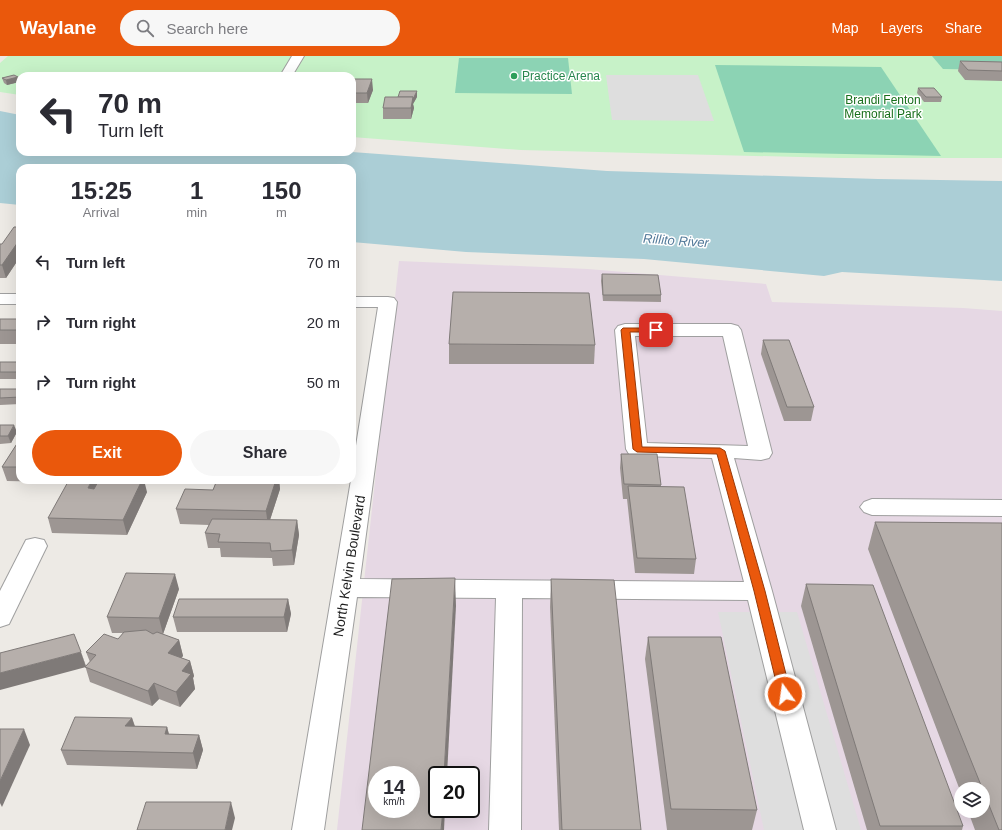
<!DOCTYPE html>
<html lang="en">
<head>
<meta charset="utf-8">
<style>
	body { margin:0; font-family:Arial,sans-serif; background:#f7f7f7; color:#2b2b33; height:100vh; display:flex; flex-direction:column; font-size:15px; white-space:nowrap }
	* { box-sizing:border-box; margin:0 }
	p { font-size:13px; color:#7c7c81 }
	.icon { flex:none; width:22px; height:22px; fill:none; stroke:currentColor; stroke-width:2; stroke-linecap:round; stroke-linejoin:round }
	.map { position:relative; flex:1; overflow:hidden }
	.sheet { position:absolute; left:16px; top:108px; width:340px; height:320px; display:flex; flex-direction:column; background:#fff; border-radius:12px; box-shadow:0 4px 16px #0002 }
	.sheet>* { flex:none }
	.hud { position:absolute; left:16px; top:16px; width:340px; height:84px; border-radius:12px; box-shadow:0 4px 16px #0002; background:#fff; color:#2b2b33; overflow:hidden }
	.tools { position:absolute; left:954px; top:726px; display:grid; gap:8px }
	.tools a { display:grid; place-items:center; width:36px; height:36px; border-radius:50%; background:#fff; box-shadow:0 4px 16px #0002; font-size:20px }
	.speed { position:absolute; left:368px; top:710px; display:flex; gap:8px; font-size:20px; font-weight:700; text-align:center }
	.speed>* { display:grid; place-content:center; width:52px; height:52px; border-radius:50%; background:#fff; box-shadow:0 4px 16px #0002; line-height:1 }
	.speed small { font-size:10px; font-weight:400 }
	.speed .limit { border:2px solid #111; border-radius:6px; background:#fff; color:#111 }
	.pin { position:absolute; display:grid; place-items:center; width:34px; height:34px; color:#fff; margin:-17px; border-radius:8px; box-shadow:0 2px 6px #0006 }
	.me { position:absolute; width:44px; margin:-22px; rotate:346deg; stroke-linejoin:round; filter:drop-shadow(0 0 3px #0008) }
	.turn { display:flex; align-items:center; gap:14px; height:84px; padding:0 16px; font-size:18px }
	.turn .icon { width:52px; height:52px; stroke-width:2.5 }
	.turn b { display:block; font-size:28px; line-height:34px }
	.eta { display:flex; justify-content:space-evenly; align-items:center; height:68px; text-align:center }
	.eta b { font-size:24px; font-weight:600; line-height:28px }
	.primary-button { display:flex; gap:8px; margin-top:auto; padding:8px 16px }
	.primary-button a { flex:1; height:46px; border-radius:24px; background:#ea580c; color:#fff; font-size:16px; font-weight:600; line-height:46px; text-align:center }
	.primary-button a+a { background:#f7f7f7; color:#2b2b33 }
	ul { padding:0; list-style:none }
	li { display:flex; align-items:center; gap:12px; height:60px; padding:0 16px }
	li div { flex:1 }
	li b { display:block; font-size:15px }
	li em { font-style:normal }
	header { display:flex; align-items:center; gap:24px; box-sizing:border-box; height:56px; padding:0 20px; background:#ea580c; color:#fff }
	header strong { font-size:19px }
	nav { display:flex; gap:22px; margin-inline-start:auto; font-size:14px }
	.search { width:280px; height:36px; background:#f7f7f7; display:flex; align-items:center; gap:10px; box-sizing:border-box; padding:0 14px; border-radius:22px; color:#7c7c81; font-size:15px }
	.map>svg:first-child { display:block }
	.industrial { fill:#e6d8e4; fill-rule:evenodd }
	.park { fill:#c7f2c8 }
	.pitch { fill:#8cd3b4 }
	.parking { fill:#dedede }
	.water { fill:#abced6 }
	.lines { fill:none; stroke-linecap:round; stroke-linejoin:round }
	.minor-casing { stroke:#9f9f9f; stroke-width:2 }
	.minor { fill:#fff; fill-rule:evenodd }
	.wall { fill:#9d9693 }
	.shaded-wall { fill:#7f7a78 }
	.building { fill:#b6afab; stroke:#7f7a78; fill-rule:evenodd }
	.route { fill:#ea580c; stroke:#983908 }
	.leisure-dot { fill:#2e9e5b; stroke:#fff; stroke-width:1.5 }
	.labels { text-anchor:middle; stroke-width:3; stroke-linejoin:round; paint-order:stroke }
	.far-leisure-label { font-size:12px; fill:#27864d; stroke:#fff; text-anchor:start }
	.far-park-label { font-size:12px; fill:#196f1c; stroke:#fff }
	.far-water-label { font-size:13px; font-style:italic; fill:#537a9a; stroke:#fff }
	.street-label { font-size:14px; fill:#1e1e1e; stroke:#fff }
</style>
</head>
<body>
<header>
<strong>Waylane</strong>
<div class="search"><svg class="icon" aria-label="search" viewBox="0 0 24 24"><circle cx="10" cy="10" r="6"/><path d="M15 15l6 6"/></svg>Search here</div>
<nav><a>Map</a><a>Layers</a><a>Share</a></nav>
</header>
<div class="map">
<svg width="1002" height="774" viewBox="0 0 1002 774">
	<rect width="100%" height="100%" fill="#edeae5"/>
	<!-- industrial -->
	<path class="industrial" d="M399 205 588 213 766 228 772 246 963 252 1002 255V774H337ZM377 719H411V753H377ZM437 719H471V753H437ZM961 733H983V755H961Z"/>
	<!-- park -->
	<polygon class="park" points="8,0 1002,0 1002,102 838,102 521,94 352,81 352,20 20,20 20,39 0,36 0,7"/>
	<!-- pitch -->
	<g class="pitch">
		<polygon points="932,0 1002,0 1002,14 943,13"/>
		<polygon points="459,2 568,2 572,38 455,37"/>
		<polygon points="715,9 881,11 941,100 744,96"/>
	</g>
	<!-- parking -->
	<g class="parking">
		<polygon points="606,19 698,19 714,65 612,64"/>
		<polygon points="718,556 797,556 861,774 764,774"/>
	</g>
	<!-- water -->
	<polygon class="water" points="0,55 20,59 20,96 352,96 607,115 878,123 1002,125 1002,225 842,216 824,220 644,203 466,196 352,186 352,112 20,112 20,149 0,147"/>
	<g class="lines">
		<!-- minor casing -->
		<g class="minor-casing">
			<g id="minor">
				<polygon points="292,0 304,0 292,20 280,20"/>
				<rect x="0" y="238" width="20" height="10"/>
				<path d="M352 241H388L394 242 397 246 360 523 744 526 712 402 637 400 629 398 626 393 615 274 618 270 625 268H731L738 270 741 274 772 397 769 402 761 404 734 402 772 535 836 774H804L748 544 522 542 521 774H489L496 542 357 541 324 774H292L351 424H352V415L378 251H352ZM635 280H723L748 390 647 387Z"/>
				<polygon points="872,443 1002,444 1002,460 872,459 864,456 860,451 864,446"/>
				<polygon points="35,482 44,484 47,490 9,568 0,571 0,535 26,484"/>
			</g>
		</g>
		<!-- minor -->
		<use href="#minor" class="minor"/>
	</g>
	<!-- wall -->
	<g class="wall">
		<polygon points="960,5 1002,6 1002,25 965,24 958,15"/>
		<polygon points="18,21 19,26 7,29 4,27 2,22"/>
		<polygon points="352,23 373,34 368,47 352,47"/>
		<polygon points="918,32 942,41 941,46 924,46 917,37"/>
		<polygon points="417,41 413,48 414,52 411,63 383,63 383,52"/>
		<polygon points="20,171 20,201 6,222 0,222 0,188 2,188"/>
		<polygon points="20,213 20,224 19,224 17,217"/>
		<polygon points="602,218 661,239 661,246 603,245 601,225"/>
		<rect x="0" y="274" width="20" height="14"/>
		<polygon points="763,284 814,351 811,365 784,365 761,298"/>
		<polygon points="449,288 595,289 594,308 449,308"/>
		<rect x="0" y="306" width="20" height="17"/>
		<polygon points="0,333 20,333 20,348 0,349"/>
		<polygon points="0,369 17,376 11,387 0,388"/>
		<polygon points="20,383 20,424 57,424 56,426 7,425 2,411"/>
		<polygon points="621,398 661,429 661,431 696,503 694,518 635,517 627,443 623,443 620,412"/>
		<polygon points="217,424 279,424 280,433 270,464 297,464 299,479 294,509 273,510 272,502 221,501 220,492 208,492 205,477 209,469 180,468 176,453 213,434"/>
		<polygon points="97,428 147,436 127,479 52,477 48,462"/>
		<polygon points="875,466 1002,774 975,774 968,755 983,755 983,733 961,733 961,737 868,493"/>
		<polygon points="551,523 641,774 559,774 550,551"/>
		<polygon points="806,528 963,770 962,774 867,774 801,550"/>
		<polygon points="179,533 163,578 160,578 179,584 183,600 181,602 190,605 194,620 193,622 195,633 180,651 159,643 152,650 90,626 81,596 86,610 90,606 86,596 118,583 124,577 112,577 107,561"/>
		<polygon points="288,543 291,558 287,576 177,576 173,561"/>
		<polygon points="648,581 757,754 752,774 667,774 645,603"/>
		<polygon points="132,662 135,670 167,671 169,678 199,679 203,694 197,713 67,709 61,694"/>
	</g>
	<!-- shaded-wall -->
	<g class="shaded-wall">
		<polygon points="18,21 19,26 7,29 6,24"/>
		<polygon points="372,23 373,34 368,47 367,37"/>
		<polygon points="417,35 417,41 413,48 414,52 411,63 411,52 412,44"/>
		<polygon points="20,183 20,201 6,222 2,209"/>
		<polygon points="14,369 17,376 11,387 8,380"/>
		<polygon points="92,424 96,424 99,434 88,432"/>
		<polygon points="142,424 144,424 147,436 127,479 123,464"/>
		<polygon points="276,424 279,424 280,433 268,470 266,455"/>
		<polygon points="297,464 299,479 294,509 292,494"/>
		<polygon points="175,518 179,533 163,578 159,562"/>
		<polygon points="455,522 456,550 447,719 444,719"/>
		<polygon points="288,543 291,558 287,576 284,561"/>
		<polygon points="179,584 183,600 172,612 168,597"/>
		<polygon points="81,596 86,611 0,634 0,617"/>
		<polygon points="190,605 194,620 193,622 195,633 180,651 176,636 182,615"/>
		<polygon points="154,627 159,643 152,650 148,635"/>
		<polygon points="132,662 137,678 125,670"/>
		<polygon points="167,671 171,687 165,678"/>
		<polygon points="24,673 30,689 2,751 0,747 0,725"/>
		<polygon points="199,679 203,694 197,713 193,697"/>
		<polygon points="231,746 235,762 232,774 225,774"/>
		<polygon points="443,753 445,753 444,774 441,774"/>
	</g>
	<!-- building -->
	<g class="building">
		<polygon points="960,5 1002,6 1002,15 968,14"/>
		<polygon points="14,19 18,21 6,24 2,22"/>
		<polygon points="352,23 372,23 367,37 352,37"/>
		<polygon points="918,32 934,32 942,41 926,41"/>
		<polygon points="400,35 417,35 413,43 413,41 398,41"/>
		<polygon points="385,41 413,41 411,52 383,52"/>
		<polygon points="14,171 20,171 20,183 2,209 0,209 0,188 2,188"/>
		<polygon points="20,213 20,217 17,217"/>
		<polygon points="602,218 658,219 661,239 603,239"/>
		<polygon points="453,236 589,237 595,289 449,288"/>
		<polygon points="20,259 20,274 0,274 0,263 17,263"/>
		<polygon points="763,284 789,284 814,351 787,351"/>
		<rect x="0" y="306" width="20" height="10"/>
		<polygon points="0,333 20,333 20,341 0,342"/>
		<polygon points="0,369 14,369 8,380 0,380"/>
		<polygon points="20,383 20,411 2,411"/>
		<polygon points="621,398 657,398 661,429 624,428"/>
		<polygon points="69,424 92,424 88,432 94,433 99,424 142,424 123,464 48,462"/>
		<polygon points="217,424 276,424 266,455 176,453 185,433 213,434"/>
		<polygon points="628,430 684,431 696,503 637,502"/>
		<polygon points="212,463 297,464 292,494 271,495 270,487 218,486 220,478 205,477"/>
		<polygon points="875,466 1002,467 1002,774 999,774"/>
		<polygon points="126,517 175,518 159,562 107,561"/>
		<path d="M455 522 444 719H437V753H443L441 774H362L392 523ZM377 719H411V753H377Z"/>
		<polygon points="551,523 614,524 641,774 562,774"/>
		<polygon points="806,528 873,529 963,770 880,770"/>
		<polygon points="179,543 288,543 284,561 173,561"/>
		<polygon points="146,574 153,578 157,576 179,584 168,597 190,605 182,615 191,618 176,636 154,627 148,635 85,611 96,599 86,596 104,578 118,583 124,576"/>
		<polygon points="74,578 81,596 0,617 0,597"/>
		<polygon points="648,581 721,581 757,754 671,753"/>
		<polygon points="75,661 132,662 125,670 167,671 165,678 199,679 193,697 61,694"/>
		<polygon points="0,673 24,673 0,725"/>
		<polygon points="146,746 231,746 225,774 137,774"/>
	</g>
	<!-- route -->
	<polygon class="route" points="623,272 656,272 659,274 656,276 630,276 642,391 720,392 725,395 765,535 791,638 789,641 785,643 781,641 779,638 754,535 717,398 637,396 633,393 621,274"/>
	<!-- markers -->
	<circle class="leisure-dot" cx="514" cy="20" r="4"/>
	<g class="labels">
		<!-- far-leisure labels -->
		<g class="far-leisure-label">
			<text x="522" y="24">Practice Arena</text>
		</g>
		<!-- far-park labels -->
		<g class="far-park-label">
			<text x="883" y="48">Brandi Fenton<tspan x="883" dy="14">Memorial Park</tspan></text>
		</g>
		<!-- far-water labels -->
		<g class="far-water-label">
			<text transform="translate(676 184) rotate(4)" y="5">Rillito River</text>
		</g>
		<!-- street labels -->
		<g class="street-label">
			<text transform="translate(349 510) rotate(-81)" y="5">North Kelvin Boulevard</text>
		</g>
	</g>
</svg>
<div class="tools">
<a><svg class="icon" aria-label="layers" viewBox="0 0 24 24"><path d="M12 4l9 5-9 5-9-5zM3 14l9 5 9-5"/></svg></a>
</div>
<div class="speed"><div>14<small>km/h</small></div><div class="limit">20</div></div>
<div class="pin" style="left:656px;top:274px;background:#d93025"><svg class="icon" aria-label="arrive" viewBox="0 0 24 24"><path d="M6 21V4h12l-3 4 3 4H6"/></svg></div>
<svg class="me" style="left:785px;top:638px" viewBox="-20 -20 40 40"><circle r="17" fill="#ea580c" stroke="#fff" stroke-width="3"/><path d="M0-11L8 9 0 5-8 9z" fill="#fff"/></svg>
<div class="hud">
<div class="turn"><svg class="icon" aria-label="left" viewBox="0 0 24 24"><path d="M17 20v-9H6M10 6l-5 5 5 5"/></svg><div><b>70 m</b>Turn left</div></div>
</div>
<section class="sheet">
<div class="eta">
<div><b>15:25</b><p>Arrival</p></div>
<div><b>1</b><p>min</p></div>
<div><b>150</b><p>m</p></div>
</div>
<ul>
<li><svg class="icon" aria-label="left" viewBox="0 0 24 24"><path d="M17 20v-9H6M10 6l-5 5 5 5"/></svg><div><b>Turn left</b></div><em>70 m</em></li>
<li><svg class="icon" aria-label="right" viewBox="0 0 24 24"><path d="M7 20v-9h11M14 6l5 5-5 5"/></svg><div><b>Turn right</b></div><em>20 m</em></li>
<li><svg class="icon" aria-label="right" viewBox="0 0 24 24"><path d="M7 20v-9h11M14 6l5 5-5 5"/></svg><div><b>Turn right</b></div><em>50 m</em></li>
</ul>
<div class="primary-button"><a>Exit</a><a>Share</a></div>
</section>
</div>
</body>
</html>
